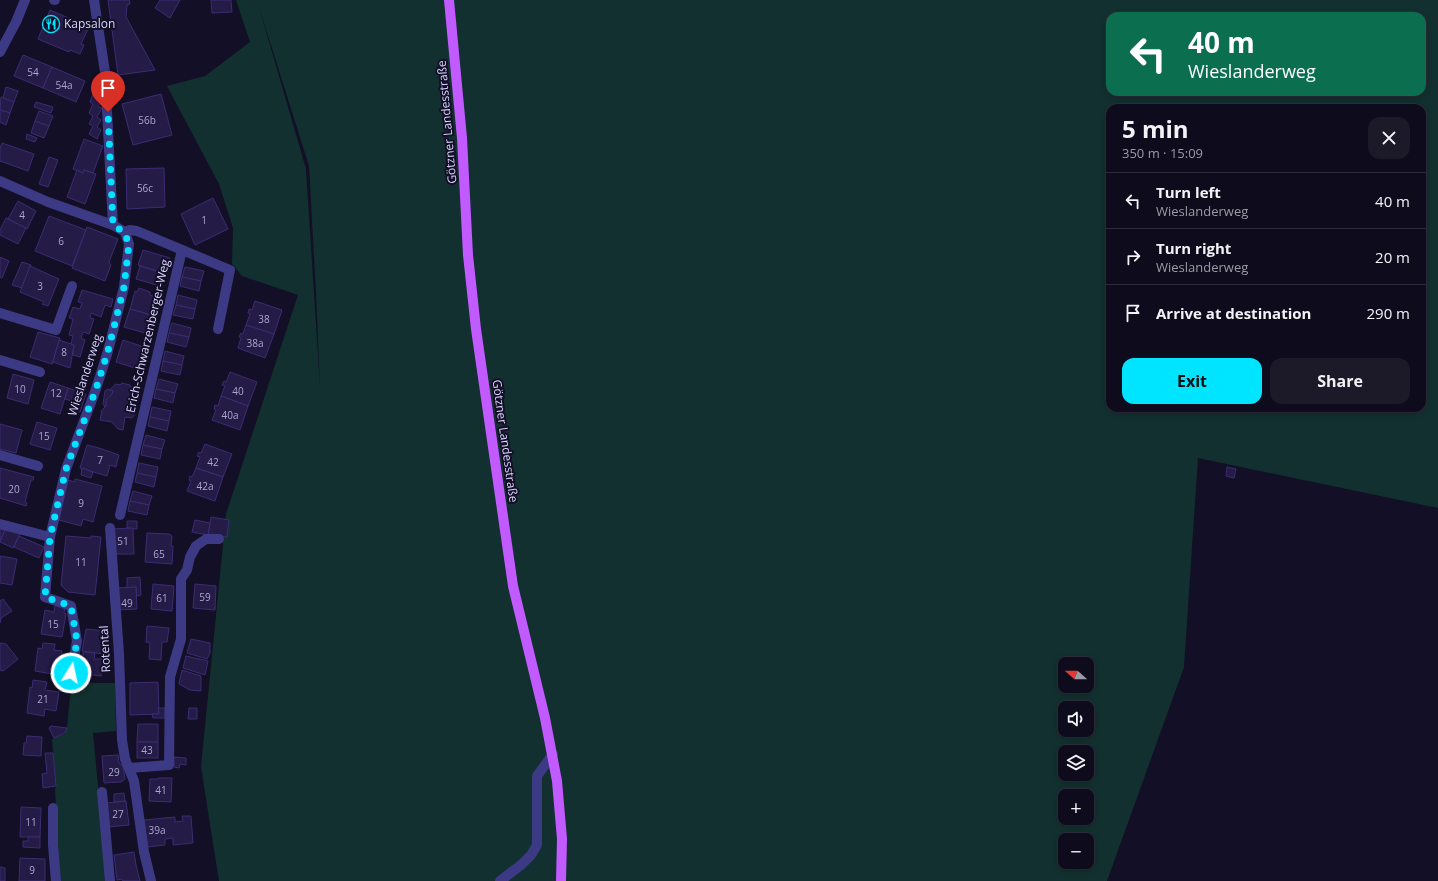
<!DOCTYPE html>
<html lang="en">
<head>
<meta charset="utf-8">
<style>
	body { margin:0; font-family:"Open Sans",sans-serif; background:#1c1929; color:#f1f3f6; height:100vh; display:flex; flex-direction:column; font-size:15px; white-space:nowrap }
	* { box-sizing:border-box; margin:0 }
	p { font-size:13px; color:#9b9ba3 }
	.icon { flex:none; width:22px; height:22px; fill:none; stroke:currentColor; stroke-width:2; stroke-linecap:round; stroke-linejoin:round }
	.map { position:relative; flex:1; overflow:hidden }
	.panel { position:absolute; left:1106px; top:104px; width:320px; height:308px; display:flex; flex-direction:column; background:#0e0b1c; border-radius:12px; box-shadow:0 2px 6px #0003,0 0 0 1px #2e2b3b }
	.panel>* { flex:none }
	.guide { position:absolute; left:1106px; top:12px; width:320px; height:84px; border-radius:12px; box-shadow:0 2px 6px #0003,0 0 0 1px #2e2b3b; background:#0b6e4f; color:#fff; overflow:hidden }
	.needle { width:26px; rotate:291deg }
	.controls { position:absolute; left:1058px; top:657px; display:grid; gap:8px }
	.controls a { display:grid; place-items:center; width:36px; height:36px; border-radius:8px; background:#0e0b1c; box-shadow:0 2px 6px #0003,0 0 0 1px #2e2b3b; font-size:20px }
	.pin { position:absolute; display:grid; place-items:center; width:34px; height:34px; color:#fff; margin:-41px -17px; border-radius:50% 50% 50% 0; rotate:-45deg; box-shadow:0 0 4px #0007 }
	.pin .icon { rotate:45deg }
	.me { position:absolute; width:44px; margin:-22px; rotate:10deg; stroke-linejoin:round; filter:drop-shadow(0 0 3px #0008) }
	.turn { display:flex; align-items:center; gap:14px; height:84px; padding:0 16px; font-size:18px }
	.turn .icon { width:52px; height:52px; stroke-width:2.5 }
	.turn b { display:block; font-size:28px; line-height:34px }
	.round { display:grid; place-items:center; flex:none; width:42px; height:42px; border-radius:12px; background:#1c1929 }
	.summary { display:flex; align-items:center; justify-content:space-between; height:68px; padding:0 16px }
	h1 { font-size:24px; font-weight:700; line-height:30px }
	.action { display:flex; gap:8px; margin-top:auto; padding:8px 16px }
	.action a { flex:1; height:46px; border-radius:12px; background:#00e5ff; color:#111; font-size:16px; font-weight:700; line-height:46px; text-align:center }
	.action a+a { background:#1c1929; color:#f1f3f6 }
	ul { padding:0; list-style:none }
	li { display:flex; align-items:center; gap:12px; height:56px; padding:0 16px; border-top:1px solid #2e2b3b }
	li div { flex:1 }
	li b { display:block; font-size:15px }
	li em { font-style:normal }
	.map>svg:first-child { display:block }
	.green { fill:#12302f; fill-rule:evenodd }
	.building { fill:#241b47; stroke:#3b2d73 }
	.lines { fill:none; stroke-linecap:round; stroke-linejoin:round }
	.minor { stroke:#3d3a85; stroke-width:10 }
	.major { stroke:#c25bff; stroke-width:10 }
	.route { stroke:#00e5ff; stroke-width:7; stroke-dasharray:0 12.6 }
	.labels { text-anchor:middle; stroke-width:4; stroke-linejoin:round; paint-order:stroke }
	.number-label { font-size:10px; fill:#aca6d1 }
	.poi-label { font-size:12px; fill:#d9d4ff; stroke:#130f26; text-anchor:start }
	.street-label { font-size:12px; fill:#d9d4ff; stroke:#130f26 }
</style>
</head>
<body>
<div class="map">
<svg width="1438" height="881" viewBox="0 0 1438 881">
	<rect width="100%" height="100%" fill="#130f26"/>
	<!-- green -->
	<g class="green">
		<path d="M236 0H1438V508L1198 458 1184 667 1107 881H219L201 767 226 514 298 295 242 276 232 264 233 228 219 184 167 86 205 76 250 42ZM259 7 309 166 316 293 320 387 306 169ZM1110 16H1422V92H1110ZM1110 108H1422V408H1110ZM1065 664H1087V686H1065ZM1065 708H1087V730H1065ZM1065 752H1087V774H1065ZM1065 796H1087V818H1065ZM1065 840H1087V862H1065Z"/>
		<polygon points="75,683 115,683 116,731 93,733 107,881 59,881 57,848 58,846 55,789 56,787 52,739 65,734 67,728 71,686"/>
	</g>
	<!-- building -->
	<g class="building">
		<polygon points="108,0 129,0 130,4 127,5 126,17 155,70 118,75"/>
		<polygon points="160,0 180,0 170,18 155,8"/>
		<polygon points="211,0 231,0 232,12 212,13"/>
		<polygon points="50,10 89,27 81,44 84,45 80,54 70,50 69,52 38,39"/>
		<polygon points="23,55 52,67 43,88 14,76"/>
		<polygon points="52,67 85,81 76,102 43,88"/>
		<polygon points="6,87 18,91 14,102 3,98"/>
		<polygon points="93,94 102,98 98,107 102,108 97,117 101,120 97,127 101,130 97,139 89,134 93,126 89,124 93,116 89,113 93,104 90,102"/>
		<polygon points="161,94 172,135 133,145 122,104"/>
		<polygon points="1,97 14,102 10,113 0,110"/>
		<polygon points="36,102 53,107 51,113 34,107"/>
		<polygon points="0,110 10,113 6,125 0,122"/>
		<polygon points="39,111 53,116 49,126 35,121"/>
		<polygon points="35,121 49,126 44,138 31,133"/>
		<polygon points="27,134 37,138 35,142 26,139"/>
		<polygon points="84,139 103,146 93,173 84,170 83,173 73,169"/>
		<polygon points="2,143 34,154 28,171 0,161 0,148"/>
		<polygon points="49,157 58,160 48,187 39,184"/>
		<polygon points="164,168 165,207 127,209 126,169"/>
		<polygon points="77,170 83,173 84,170 96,174 85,204 67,197"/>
		<polygon points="213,198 228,229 195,245 181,214"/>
		<polygon points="18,201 36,211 27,229 8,219"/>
		<polygon points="49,216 86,230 72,266 35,251"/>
		<polygon points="6,218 26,228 18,244 0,235 0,230"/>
		<polygon points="87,227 118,239 109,262 111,265 105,281 72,268"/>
		<polygon points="143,250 170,258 166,274 138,265"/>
		<polygon points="0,257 9,261 2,278 0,277"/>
		<polygon points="22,262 31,265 22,288 12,285"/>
		<polygon points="30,266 59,279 48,306 42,304 44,302 20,292"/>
		<polygon points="140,266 163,273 160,286 136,279"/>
		<polygon points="185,267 204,271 201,281 182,277"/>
		<polygon points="182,277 201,281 199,291 180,286"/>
		<polygon points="139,288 150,292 150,295 156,297 151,315 130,309 135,291 137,292"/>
		<polygon points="82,290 113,299 111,307 105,305 101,317 91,313 90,318 94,319 89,334 83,332 81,338 85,340 80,357 73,355 74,345 71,344 73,336 69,335 73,319 69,318 73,307 80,309 82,303 78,302"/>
		<polygon points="178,295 197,300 195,309 176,305"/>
		<polygon points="255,301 282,310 274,334 246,325 250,314 248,313 249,309 252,310"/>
		<polygon points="176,305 195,309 193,319 173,315"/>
		<polygon points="130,309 151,315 145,333 124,327"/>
		<polygon points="172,323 191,328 189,337 169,333"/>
		<polygon points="246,325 274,334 265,358 238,348 241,338 239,337 241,333 243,334"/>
		<polygon points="38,332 60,338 52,364 30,357"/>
		<polygon points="169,333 189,337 186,347 167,342"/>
		<polygon points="59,340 74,345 70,368 53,362"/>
		<polygon points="123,340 144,347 138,369 116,362"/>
		<polygon points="165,351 184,356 182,365 163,361"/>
		<polygon points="163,361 182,365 180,375 161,371"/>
		<polygon points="230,372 257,382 248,406 221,396 225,386 222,385 224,381 226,382"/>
		<polygon points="13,374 34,380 28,404 7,398"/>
		<polygon points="159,379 178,384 175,393 156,389"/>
		<polygon points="50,382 68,388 60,414 41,408"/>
		<polygon points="122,383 130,385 130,387 136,388 133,404 131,404 130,409 131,410 131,412 136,413 132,418 125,417 123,430 118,429 112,422 100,420 102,410 106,406 106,400 112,394 113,391 108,391 116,384 120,385"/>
		<polygon points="68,388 86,394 80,412 74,411 77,403 65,399"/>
		<polygon points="107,389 113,391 112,394 106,400 106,406 105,407 103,404 105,391"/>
		<polygon points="156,389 175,393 173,403 154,398"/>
		<polygon points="221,396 248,406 240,430 212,420 216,410 214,409 215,405 218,406"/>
		<polygon points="152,407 171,411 169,421 150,417"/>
		<polygon points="150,417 169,421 167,431 148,426"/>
		<polygon points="37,422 57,428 50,450 30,444"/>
		<polygon points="0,424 22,430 16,453 0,449"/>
		<polygon points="146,435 165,440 162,449 143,445"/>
		<polygon points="205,444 232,454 223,477 196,468 200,457 197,456 199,452 201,453"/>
		<polygon points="87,445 99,448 119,455 116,467 110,465 107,476 80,468"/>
		<polygon points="143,445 162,449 160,459 141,455"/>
		<polygon points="139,463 158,467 156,477 137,473"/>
		<polygon points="1227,467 1236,469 1234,478 1226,476"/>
		<polygon points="0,468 34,477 33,480 31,480 25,502 27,503 26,506 0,498"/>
		<polygon points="82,468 93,472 91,478 81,475"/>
		<polygon points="196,468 223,477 215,501 187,491 191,481 189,480 190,476 192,477"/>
		<polygon points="137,473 156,477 154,487 135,482"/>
		<polygon points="75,479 102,486 93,522 83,519 81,526 59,520 68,480 75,482"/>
		<polygon points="133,491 152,496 149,505 130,501"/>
		<polygon points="130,501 149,505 147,515 128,511"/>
		<polygon points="211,517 229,520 227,537 208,535"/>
		<polygon points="195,520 210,523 208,535 192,532"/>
		<polygon points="127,521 137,521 137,529 127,528"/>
		<polygon points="6,527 20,534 13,548 0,542"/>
		<polygon points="0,528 5,530 0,541"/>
		<polygon points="133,528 134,554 113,554 112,529"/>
		<polygon points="147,533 169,534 172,536 171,546 173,546 172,564 145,562"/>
		<polygon points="19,536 44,547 39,558 14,547"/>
		<polygon points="66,536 91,538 91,536 101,537 95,595 68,592 61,585"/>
		<polygon points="0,556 17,559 12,585 0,583"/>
		<polygon points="140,577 141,595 136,596 136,587 127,588 127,578"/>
		<polygon points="153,584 174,586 172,611 151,609"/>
		<polygon points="195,584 216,586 215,610 193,608"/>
		<polygon points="136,587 137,609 118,610 117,588"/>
		<polygon points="3,599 12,611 1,618 0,623 0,601"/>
		<polygon points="55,605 65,607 64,613 66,614 62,637 41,634 45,610 54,612"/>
		<polygon points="147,626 169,628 167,642 162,642 161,660 149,659 150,643 146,642"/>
		<polygon points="86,629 106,631 103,654 82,651"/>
		<polygon points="191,639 210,643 210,653 207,659 187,653"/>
		<polygon points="0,643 6,644 18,659 3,671 0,670"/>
		<polygon points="43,643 55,644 54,650 62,651 58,675 35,671 38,648 42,649"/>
		<polygon points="83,652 95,653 94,659 103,659 101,676 76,673 78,657 83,657"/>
		<polygon points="186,656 208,661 205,675 183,668"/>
		<polygon points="182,670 201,676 201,691 190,690 179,684"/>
		<polygon points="33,680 47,682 45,690 59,692 56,711 45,709 44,716 27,713 30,687 32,688"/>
		<polygon points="158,682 159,714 130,715 130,683"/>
		<polygon points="158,708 165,708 165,718 153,718 152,714 159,714"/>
		<polygon points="189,708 197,708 197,719 188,719"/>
		<polygon points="138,724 158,724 158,742 137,742"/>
		<polygon points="51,726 67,728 65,733 54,738 49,728"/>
		<polygon points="27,736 42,737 41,756 23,755 24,743 26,743"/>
		<rect x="137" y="742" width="21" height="16"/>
		<polygon points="45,753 53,753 56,786 43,788 42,774 47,773"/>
		<polygon points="118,755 119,763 123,766 125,779 121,782 104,783 102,756"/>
		<polygon points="174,757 186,758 186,765 180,764 179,768 174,767"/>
		<polygon points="158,778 172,778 171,802 149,801 150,779 158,779"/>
		<polygon points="124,793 125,801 114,802 114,794"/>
		<polygon points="126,801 129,825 109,827 106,803"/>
		<polygon points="21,807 41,808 40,837 20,837"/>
		<polygon points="182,816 191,816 193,843 173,845 173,838 165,839 165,845 147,847 144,820 175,817 175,822 183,821"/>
		<polygon points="28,837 40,837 40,848 23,847 23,841 28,841"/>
		<polygon points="134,852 136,865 140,881 123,881 122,879 117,880 114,855"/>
		<polygon points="20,858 45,859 45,881 19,881"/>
		<polygon points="0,867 5,868 5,881 0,881"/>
	</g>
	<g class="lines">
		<!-- minor -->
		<g class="minor">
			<polyline points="54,0 55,0"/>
			<polyline points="94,0 105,72 113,225"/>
			<polyline points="0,52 16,22 25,0"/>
			<polyline points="0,181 48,202 113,225 125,232 129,244 124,287 108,351 96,389 66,469 50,537 45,597 71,606 77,641 71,673 66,688"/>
			<polyline points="125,232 130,230 137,231 230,270 218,329"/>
			<polyline points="0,313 56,330 72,286"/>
			<polyline points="0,360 40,372"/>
			<polyline points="0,455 38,466"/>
			<polyline points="120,515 182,250"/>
			<polyline points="0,524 50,537"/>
			<polyline points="110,528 119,654 122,740 125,759 134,781 144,852 151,881"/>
			<polyline points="129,768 169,765 170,677 181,639 181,579 187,570 190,557 196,546 206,539 219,539"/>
			<polyline points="102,792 110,881"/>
			<polyline points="53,808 53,845 56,881"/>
			<polyline points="500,881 521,865 531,855 537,845 537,776 553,754"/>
		</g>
		<!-- major -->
		<polyline class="major" points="449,0 462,138 468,255 476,329 513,586 545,718 557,781 562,839 561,881"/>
	</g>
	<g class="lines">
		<!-- route -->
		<polyline class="route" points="71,673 77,641 71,606 45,597 50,537 66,469 96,389 108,351 124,287 129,244 124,232 113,225 108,112"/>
	</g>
	<!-- icons -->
	<defs>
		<g id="restaurant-ring" transform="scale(0.9)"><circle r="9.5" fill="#130f26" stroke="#00e5ff" stroke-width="1.5"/><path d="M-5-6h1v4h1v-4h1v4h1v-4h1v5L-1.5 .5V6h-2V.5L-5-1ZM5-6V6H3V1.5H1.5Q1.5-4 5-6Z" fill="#00e5ff"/></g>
	</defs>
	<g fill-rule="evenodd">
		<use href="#restaurant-ring" x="51" y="24"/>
	</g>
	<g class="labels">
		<!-- number labels -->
		<g class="number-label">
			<text x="33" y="76">54</text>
			<text x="64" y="89">54a</text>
			<text x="147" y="124">56b</text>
			<text x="145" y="192">56c</text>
			<text x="22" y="219">4</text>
			<text x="204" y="224">1</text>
			<text x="61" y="245">6</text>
			<text x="40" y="290">3</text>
			<text x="264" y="323">38</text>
			<text x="255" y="347">38a</text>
			<text x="64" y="356">8</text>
			<text x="20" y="393">10</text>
			<text x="238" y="395">40</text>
			<text x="56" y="397">12</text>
			<text x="230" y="419">40a</text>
			<text x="44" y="440">15</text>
			<text x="100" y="464">7</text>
			<text x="213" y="466">42</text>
			<text x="205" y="490">42a</text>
			<text x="14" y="493">20</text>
			<text x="81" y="507">9</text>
			<text x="123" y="545">51</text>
			<text x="159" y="558">65</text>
			<text x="81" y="566">11</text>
			<text x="205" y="601">59</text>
			<text x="162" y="602">61</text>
			<text x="127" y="607">49</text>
			<text x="53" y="628">15</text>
			<text x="43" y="703">21</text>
			<text x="147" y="754">43</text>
			<text x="114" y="776">29</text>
			<text x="161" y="794">41</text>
			<text x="118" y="818">27</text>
			<text x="31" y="826">11</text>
			<text x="157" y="834">39a</text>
			<text x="32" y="874">9</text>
		</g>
		<!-- poi labels -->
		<g class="poi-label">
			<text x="64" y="28">Kapsalon</text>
		</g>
		<!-- street labels -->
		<g class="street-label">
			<text transform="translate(447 122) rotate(-95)" y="4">Götzner Landesstraße</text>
			<text transform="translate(148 336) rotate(-77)" y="4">Erich-Schwarzenberger-Weg</text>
			<text transform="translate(85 375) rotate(-72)" y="4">Wieslanderweg</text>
			<text transform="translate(505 441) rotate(82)" y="4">Götzner Landesstraße</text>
			<text transform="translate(105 649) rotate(-93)" y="4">Rotental</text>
		</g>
	</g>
</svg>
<div class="controls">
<a><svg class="needle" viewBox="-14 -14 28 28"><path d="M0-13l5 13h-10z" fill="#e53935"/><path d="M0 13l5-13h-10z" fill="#9b9ba3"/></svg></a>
<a><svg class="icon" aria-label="sound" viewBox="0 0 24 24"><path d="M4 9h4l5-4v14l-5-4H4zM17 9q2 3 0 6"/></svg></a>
<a><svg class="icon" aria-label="layers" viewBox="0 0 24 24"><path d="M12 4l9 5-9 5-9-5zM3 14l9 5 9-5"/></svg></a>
<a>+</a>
<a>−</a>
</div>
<div class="pin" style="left:108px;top:112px;background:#d93025"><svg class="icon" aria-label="arrive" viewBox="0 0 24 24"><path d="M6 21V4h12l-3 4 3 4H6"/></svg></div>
<svg class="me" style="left:71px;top:673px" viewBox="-20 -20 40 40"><circle r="17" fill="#00e5ff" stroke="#fff" stroke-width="3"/><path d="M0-11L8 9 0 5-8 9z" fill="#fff"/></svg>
<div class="guide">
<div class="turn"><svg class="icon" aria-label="left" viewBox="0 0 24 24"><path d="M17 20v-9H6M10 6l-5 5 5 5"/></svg><div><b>40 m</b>Wieslanderweg</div></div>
</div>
<section class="panel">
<div class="summary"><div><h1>5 min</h1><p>350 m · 15:09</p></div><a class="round"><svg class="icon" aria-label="close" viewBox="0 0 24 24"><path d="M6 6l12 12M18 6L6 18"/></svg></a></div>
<ul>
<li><svg class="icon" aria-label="left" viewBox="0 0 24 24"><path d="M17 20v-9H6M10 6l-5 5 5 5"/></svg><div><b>Turn left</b><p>Wieslanderweg</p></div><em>40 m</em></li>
<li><svg class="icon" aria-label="right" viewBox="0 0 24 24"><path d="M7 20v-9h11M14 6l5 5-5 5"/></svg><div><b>Turn right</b><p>Wieslanderweg</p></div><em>20 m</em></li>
<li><svg class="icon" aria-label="arrive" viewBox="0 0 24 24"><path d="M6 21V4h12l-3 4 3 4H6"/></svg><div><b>Arrive at destination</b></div><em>290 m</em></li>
</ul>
<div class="action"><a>Exit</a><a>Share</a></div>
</section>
</div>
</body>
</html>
